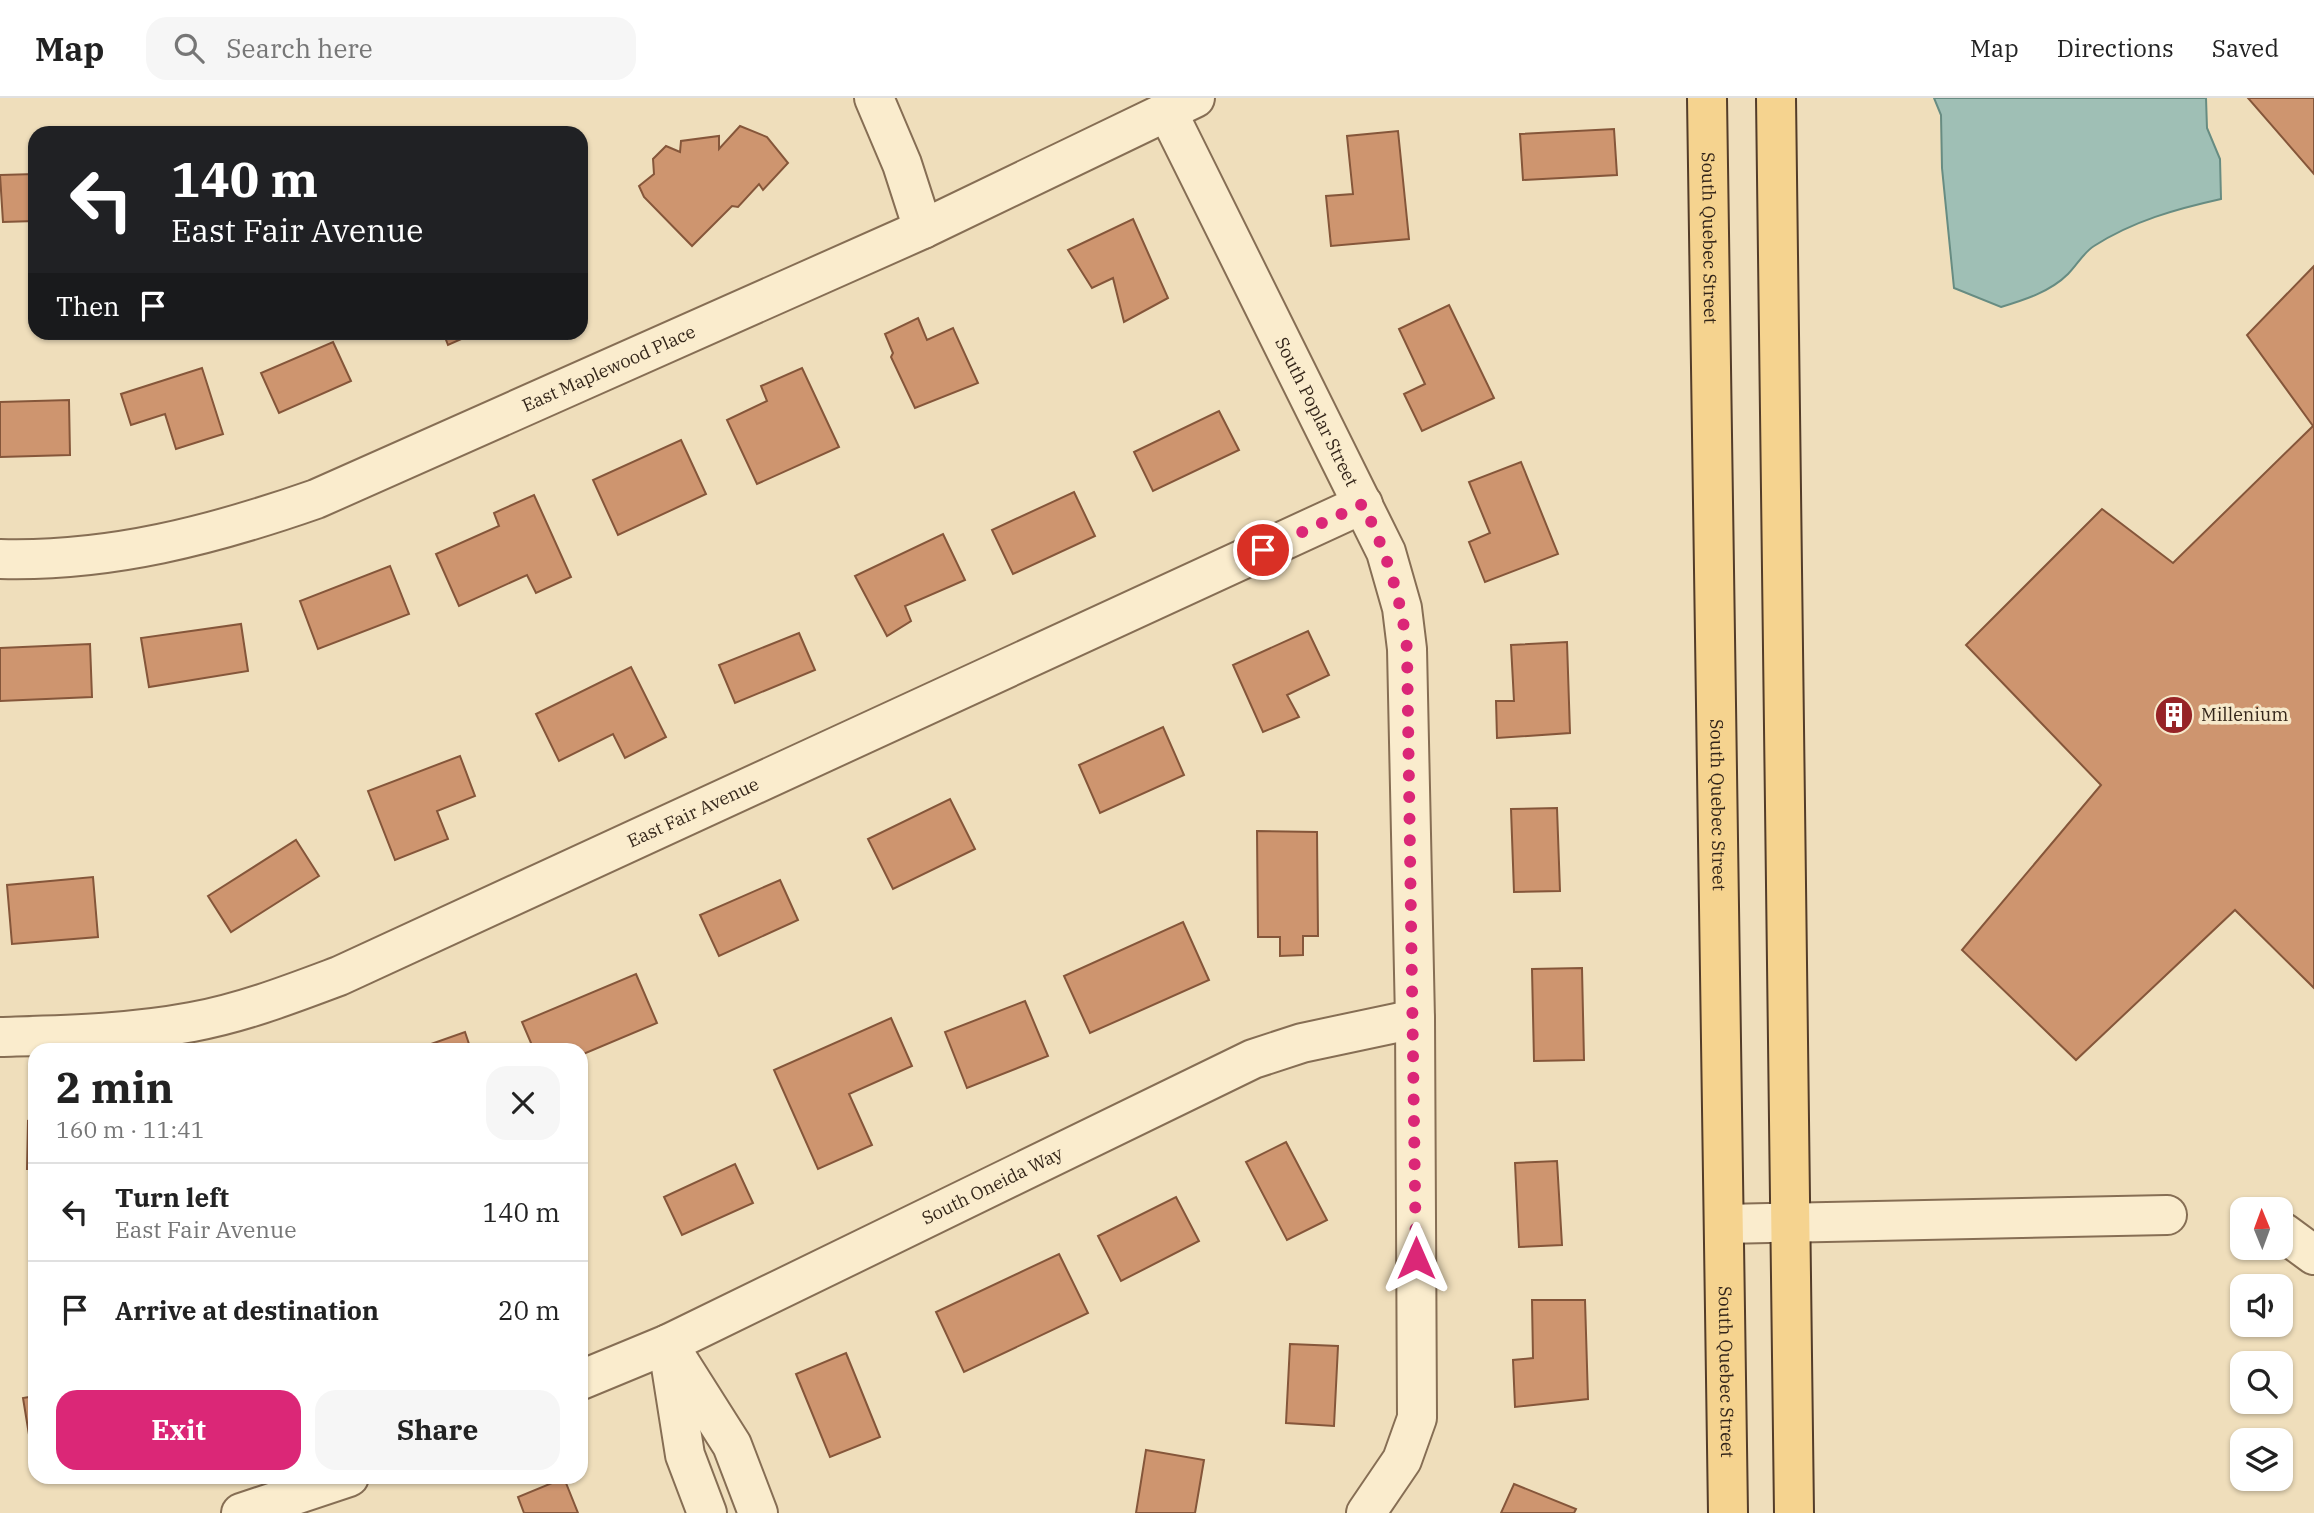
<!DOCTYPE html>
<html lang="en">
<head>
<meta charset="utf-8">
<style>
	body { margin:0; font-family:"IBM Plex Serif",serif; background:#f6f6f6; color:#222; height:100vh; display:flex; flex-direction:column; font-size:26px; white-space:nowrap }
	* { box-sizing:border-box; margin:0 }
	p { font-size:23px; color:#767676 }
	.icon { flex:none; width:38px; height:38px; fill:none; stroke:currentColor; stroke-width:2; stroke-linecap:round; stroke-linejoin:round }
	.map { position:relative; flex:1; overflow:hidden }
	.sheet { position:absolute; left:28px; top:945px; width:560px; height:441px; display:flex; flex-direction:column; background:#fff; border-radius:21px; box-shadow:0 2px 5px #0004 }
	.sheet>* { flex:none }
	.hud { position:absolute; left:28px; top:28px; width:560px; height:214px; border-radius:21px; box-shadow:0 2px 5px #0004; background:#202124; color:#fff; overflow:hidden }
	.needle { width:46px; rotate:359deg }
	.controls { position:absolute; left:2230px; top:1099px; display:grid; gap:14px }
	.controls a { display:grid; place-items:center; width:63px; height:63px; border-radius:14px; background:#fff; box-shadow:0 2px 5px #0004; font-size:35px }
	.pin { position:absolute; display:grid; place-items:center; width:60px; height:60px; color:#fff; margin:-30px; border:4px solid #fff; border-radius:50%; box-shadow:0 2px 7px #0007 }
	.me { position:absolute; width:77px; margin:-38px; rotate:0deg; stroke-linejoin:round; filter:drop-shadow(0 0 5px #0008) }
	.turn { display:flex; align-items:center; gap:24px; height:147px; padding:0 28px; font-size:32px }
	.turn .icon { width:91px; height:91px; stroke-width:2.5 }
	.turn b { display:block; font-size:49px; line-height:60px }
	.then { display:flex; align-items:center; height:66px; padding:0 28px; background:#0003; gap:14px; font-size:26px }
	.round { display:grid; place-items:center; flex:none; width:74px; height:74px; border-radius:21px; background:#f6f6f6 }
	.headline { display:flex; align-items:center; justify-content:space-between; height:119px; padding:0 28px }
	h1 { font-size:42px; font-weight:800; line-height:52px }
	.action { display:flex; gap:14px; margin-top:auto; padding:14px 28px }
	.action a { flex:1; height:80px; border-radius:21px; background:#db2777; color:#fff; font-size:28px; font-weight:800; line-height:80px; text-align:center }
	.action a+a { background:#f6f6f6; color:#222 }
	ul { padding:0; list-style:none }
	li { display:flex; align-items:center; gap:21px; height:98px; padding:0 28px; border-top:2px solid #e0e0e0 }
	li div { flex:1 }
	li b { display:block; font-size:26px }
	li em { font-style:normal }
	header { display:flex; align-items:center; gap:42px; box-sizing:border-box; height:98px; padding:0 35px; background:#fff; border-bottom:2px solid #e0e0e0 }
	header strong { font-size:33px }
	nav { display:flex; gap:38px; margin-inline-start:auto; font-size:24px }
	.search { width:490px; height:63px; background:#f6f6f6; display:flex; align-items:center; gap:18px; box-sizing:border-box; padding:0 24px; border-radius:21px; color:#767676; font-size:26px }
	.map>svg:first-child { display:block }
	.water { fill:#9fbfb5; stroke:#678c82; stroke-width:2 }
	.building { fill:#ce956f; stroke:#85563a; stroke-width:2 }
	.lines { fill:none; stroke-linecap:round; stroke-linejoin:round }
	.minor-casing { stroke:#866e54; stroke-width:42 }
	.major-casing { stroke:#533c29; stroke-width:42 }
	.minor { stroke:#faeccd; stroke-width:38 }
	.major { stroke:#f5d38f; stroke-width:38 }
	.route { stroke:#db2777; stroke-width:12; stroke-dasharray:0 21.6 }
	.labels { text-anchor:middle; stroke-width:7; stroke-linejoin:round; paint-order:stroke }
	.street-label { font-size:18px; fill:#34261a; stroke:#f6e8ca }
	.poi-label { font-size:18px; fill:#34261a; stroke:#f6e8ca; text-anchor:start }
</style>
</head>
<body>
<header>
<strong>Map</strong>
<div class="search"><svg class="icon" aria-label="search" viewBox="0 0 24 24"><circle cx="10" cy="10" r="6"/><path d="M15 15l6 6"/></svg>Search here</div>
<nav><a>Map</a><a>Directions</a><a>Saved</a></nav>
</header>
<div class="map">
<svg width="2314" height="1415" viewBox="0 0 2314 1415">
	<rect width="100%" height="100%" fill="#efdebb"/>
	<!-- water -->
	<path class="water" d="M1934 0H2206L2207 30 2220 61 2221 101C2176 111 2133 123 2094 148 2084 154 2077 167 2068 176 2050 194 2024 202 2001 209L1954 190 1942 70 1941 17Z"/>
	<!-- building -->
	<g class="building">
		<polygon points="2248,0 2314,0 2314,76"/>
		<polygon points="740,28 767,39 788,65 763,92 759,86 738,109 732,108 692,148 644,99 639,88 654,76 653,61 666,48 680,54 681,43 719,38 719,51"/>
		<polygon points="1614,31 1617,77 1523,82 1520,36"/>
		<polygon points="1398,33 1409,141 1331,148 1326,98 1353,96 1347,38"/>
		<polygon points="35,76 35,123 3,124 0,77"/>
		<polygon points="1133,121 1168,200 1124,224 1113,180 1092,190 1068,152"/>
		<polygon points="2314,168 2314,890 2235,812 2076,962 1962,852 2101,687 1966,547 2102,411 2173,465 2313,328 2247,237"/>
		<polygon points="1449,207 1494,300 1422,333 1404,296 1425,286 1399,231"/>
		<polygon points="918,220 927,242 953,230 978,285 915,310 891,259 893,255 885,236"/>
		<polygon points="443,234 477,234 448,247"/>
		<polygon points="333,244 351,283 279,315 261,275"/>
		<polygon points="202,270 223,336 176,351 165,316 131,327 121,296"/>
		<polygon points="802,270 839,349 757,386 727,322 767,303 761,288"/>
		<polygon points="69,302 70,357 0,359 0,304"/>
		<polygon points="1219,313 1239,352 1153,393 1134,354"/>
		<polygon points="681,342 706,396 618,437 593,382"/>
		<polygon points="1521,364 1558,456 1485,484 1469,444 1490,435 1469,384"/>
		<polygon points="1074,394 1095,438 1013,476 992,432"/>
		<polygon points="534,397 571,479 536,495 527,477 459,508 436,456 499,428 494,415"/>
		<polygon points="943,436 965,482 905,508 911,523 887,538 855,478"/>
		<polygon points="390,468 409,516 318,551 300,503"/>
		<polygon points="241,526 248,573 149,589 141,540"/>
		<polygon points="1308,533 1329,577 1287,597 1299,619 1263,634 1233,567"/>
		<polygon points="799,535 815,572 735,605 719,567"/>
		<polygon points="1567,544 1570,635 1497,640 1496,603 1514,603 1511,547"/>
		<polygon points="90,546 92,599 0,603 0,550"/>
		<polygon points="631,569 666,639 625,660 613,636 559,663 536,616"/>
		<polygon points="1163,629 1184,677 1100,715 1079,667"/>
		<polygon points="460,658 475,698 437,713 448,741 395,762 368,693"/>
		<polygon points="950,701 975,751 893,791 868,741"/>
		<polygon points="1557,710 1560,793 1514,794 1511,711"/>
		<polygon points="1257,733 1317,734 1318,838 1303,838 1303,857 1280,858 1280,839 1258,839"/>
		<polygon points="296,742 319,778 231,834 208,798"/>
		<polygon points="93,779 98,839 12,846 7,787"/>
		<polygon points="780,782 798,822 719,858 700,817"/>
		<polygon points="1183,824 1209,882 1090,935 1064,878"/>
		<polygon points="1582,870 1584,962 1534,963 1532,871"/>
		<polygon points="636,876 657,925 581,957 581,952 534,952 522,924"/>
		<polygon points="1025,903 1048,958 967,990 945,934"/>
		<polygon points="891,920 912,968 849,996 872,1047 818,1071 774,972"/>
		<polygon points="465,934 471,952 414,952"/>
		<polygon points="28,1023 35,1024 35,1071 27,1071"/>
		<polygon points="1286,1044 1327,1122 1287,1142 1246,1064"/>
		<polygon points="1557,1063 1562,1147 1519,1149 1515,1065"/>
		<polygon points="735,1066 753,1105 682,1137 664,1099"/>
		<polygon points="1176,1099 1199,1143 1121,1183 1098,1138"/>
		<polygon points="1059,1156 1088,1215 964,1274 936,1214"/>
		<polygon points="1532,1202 1585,1202 1588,1301 1515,1309 1513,1262 1533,1260"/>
		<polygon points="1290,1246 1338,1248 1334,1328 1286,1325"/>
		<polygon points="846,1255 880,1339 830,1359 796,1276"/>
		<polygon points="35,1298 35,1349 31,1349 23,1300"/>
		<polygon points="1146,1352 1204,1362 1195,1415 1136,1415"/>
		<polygon points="564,1380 578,1415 524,1415 518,1399"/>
		<polygon points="1514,1386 1576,1411 1574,1415 1501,1415"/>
	</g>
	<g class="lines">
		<!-- minor casing -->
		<g class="minor-casing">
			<g id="minor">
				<polyline points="874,0 902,66 923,131"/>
				<path id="s1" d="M1167 13 1386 454 1402 510 1407 551 1415 921 1417 1320 1402 1362 1366 1415"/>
				<path id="s2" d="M0 461C110 464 213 437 316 401L923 131 1195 0"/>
				<path id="s3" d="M0 939C64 937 128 936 192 924 242 915 291 896 339 878L1363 406"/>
				<polyline points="1724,1126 2167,1117"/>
				<polyline points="2284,1135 2314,1157"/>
				<polyline points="668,1246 732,1347 758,1415"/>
				<polyline points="670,1262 685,1357 707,1415"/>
				<path id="s4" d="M581 1282 668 1246 1253 961 1302 945 1415 921"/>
				<polyline points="241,1415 349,1379"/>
			</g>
		</g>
		<!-- major casing -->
		<g class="major-casing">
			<g id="major">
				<path id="s5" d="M1707 0 1728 1415"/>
				<polyline points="1776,0 1794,1415"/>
			</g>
		</g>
		<!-- minor -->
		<use href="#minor" class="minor"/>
		<!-- major -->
		<use href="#major" class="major"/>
	</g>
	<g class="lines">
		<!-- route -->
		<path class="route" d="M1263 452 1363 406C1386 454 1401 498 1407 551L1416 1160"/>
	</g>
	<!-- icons -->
	<defs>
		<g id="building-disc" transform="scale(2.0125)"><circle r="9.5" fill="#962326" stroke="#f6e8ca"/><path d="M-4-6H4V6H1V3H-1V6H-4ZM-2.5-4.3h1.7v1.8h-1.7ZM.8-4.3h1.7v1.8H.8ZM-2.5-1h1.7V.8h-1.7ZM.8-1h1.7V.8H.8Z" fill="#fff"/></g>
	</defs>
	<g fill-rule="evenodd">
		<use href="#building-disc" x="2174" y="617"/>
	</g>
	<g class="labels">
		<!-- street labels -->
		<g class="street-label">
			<text dy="6" stroke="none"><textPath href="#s5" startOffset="140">South Quebec Street</textPath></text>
			<text dy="6" stroke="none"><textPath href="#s2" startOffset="644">East Maplewood Place</textPath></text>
			<text dy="6" stroke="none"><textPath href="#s1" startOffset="336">South Poplar Street</textPath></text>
			<text dy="6" stroke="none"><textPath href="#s5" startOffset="707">South Quebec Street</textPath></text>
			<text dy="6" stroke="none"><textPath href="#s3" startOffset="737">East Fair Avenue</textPath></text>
			<text dy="6" stroke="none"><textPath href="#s4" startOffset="455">South Oneida Way</textPath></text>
			<text dy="6" stroke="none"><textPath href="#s5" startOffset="1274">South Quebec Street</textPath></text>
		</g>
		<!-- poi labels -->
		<g class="poi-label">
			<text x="2201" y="623">Millenium</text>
		</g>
	</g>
</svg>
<div class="controls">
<a><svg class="needle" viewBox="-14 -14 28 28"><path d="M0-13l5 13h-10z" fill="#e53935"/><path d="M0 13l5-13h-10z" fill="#767676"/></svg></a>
<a><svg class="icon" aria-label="sound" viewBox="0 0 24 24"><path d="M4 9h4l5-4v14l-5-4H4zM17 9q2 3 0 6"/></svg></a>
<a><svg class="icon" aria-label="search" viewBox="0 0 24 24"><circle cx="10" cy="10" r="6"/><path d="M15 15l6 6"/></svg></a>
<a><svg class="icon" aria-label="layers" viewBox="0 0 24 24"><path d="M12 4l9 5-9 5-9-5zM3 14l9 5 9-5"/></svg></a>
</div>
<div class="pin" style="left:1263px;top:452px;background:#d93025"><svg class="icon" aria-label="arrive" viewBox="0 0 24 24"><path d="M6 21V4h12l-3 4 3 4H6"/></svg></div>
<svg class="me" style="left:1416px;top:1160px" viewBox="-20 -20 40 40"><path d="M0-17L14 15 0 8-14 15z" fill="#db2777" stroke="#fff" stroke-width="4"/></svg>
<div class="hud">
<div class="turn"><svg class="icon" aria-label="left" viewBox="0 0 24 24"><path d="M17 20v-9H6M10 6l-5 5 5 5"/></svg><div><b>140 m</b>East Fair Avenue</div></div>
<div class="then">Then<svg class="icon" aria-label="arrive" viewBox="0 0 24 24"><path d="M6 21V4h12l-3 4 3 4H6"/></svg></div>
</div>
<section class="sheet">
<div class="headline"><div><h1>2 min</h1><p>160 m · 11:41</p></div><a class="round"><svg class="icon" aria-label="close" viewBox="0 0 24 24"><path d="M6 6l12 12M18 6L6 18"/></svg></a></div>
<ul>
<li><svg class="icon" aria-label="left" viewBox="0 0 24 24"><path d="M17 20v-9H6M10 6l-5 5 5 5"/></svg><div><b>Turn left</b><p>East Fair Avenue</p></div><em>140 m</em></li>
<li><svg class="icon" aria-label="arrive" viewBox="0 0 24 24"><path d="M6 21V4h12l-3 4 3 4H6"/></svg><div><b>Arrive at destination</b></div><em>20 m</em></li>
</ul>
<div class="action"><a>Exit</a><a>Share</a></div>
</section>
</div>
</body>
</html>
